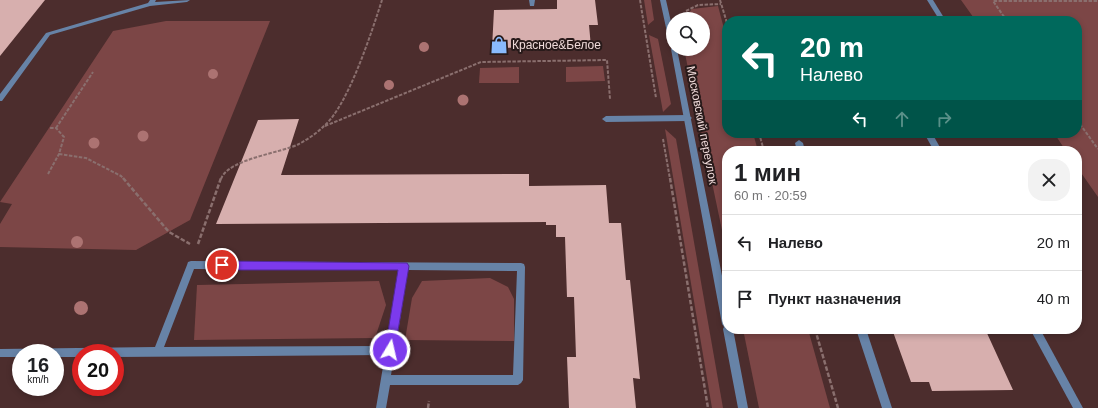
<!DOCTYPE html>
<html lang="ru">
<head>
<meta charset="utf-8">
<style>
	body { margin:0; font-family:Helvetica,sans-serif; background:#f2f2f2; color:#202124; height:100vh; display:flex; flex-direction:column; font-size:15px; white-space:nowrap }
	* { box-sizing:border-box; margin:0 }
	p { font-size:13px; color:#757577 }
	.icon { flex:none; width:22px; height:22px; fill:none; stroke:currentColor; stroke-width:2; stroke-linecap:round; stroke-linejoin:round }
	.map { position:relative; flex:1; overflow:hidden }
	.panel { position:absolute; left:722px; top:146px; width:360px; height:188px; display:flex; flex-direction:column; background:#fff; border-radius:16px; box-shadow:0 2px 6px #0003 }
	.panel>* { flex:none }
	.banner { position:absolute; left:722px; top:16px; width:360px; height:122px; border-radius:16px; box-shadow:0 2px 6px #0003; background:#00695c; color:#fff; overflow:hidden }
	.fabs { position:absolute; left:666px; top:12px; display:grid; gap:8px }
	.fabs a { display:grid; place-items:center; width:44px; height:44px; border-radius:50%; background:#fff; box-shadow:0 2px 6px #0003; font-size:20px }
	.speed { position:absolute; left:12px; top:344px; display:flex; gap:8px; font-size:20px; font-weight:700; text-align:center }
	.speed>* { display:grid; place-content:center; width:52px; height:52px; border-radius:50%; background:#fff; box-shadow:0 2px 6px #0003; line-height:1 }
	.speed small { font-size:10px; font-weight:400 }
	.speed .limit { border:6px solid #d22; background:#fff; color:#111 }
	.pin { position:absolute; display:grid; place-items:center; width:34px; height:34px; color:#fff; margin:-17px; border:2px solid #fff; border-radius:50%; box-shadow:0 1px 4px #0007 }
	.me { position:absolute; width:44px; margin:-22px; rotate:9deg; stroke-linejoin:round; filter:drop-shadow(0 0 3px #0008) }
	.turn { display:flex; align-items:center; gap:14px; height:84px; padding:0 12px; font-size:18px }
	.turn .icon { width:52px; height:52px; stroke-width:2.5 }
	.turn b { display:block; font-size:28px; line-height:34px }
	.lanes { display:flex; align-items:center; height:38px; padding:0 12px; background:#0003; justify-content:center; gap:20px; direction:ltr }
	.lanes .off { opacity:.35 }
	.round { display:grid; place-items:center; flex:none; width:42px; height:42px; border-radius:16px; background:#f2f2f2 }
	.overview { display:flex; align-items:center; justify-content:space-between; height:68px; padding:0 12px }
	h1 { font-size:24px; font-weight:700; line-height:30px }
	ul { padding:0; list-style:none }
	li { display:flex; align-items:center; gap:12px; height:56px; padding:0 12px; border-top:1px solid #e0e0e0 }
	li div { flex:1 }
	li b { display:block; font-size:15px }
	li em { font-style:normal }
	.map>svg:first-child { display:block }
	.green { fill:#7c4646 }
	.building { fill:#d7afae }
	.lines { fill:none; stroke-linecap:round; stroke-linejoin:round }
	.path-far1 { stroke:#8a6f6e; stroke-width:2; stroke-dasharray:3.5 1.5; stroke-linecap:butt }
	.path { stroke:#8a6f6e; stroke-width:2.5; stroke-dasharray:4.5 2; stroke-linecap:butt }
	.service { fill:#6783a7; fill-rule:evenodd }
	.tertiary { fill:#6783a7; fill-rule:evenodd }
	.tree { fill:#ac7372 }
	.route { fill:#7c3aed; stroke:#51269a }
	.labels { text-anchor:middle; stroke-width:4; stroke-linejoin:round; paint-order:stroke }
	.poi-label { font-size:12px; fill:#efdad9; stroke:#281a1a; text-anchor:start }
	.street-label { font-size:12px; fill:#efdad9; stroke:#281a1a }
</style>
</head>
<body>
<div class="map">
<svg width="1098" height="408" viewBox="0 0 1098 408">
	<rect width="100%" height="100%" fill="#4c2d2d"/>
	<!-- green -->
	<g class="green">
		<polygon points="644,0 651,0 654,20 648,25"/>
		<polygon points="961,0 1098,0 1098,197 1077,167 1077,151 1066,151 1054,133 1077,133 1077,21 976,21"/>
		<polygon points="718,6 727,40 727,133 753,133 758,151 727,151 727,254 684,49 703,49 703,19 684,19 692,9"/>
		<polygon points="166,21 270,21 190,220 136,250 0,247 0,224 12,204 0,202 113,31"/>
		<polygon points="649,35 658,39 671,104 663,112"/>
		<polygon points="603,66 605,81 566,82 566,67"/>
		<polygon points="519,67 519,83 479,83 480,68"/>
		<polygon points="665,129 676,139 723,408 712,408"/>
		<polygon points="490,278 508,287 514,299 514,341 405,340 412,298 422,281"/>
		<polygon points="379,281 386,305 375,338 194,340 197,285"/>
		<polygon points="743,329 808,329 830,408 759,408"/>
	</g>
	<!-- building -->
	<g class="building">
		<polygon points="0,0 45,0 0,56"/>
		<polygon points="557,0 595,0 598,25 589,25 591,47 492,48 494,10 557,9"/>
		<polygon points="299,119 281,175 529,174 529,186 606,185 609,223 621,223 626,280 630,280 640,379 633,378 636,408 569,408 567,357 576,357 574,297 567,297 565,237 556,237 556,225 546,225 546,222 216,224 258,120"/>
		<polygon points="892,329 955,329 957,331 986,331 1013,390 932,391 929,382 911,382"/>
	</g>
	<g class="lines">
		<!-- path-far1 -->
		<g class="path-far1">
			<polyline points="640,0 656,98"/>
			<polyline points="720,0 727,23"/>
			<polyline points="686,11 698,5 721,4"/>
			<polyline points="1007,21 993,1 1098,1"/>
			<polyline points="1077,120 1098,149"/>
			<polyline points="325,126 481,62 607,60 610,99"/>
			<polyline points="56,128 93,72"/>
			<polyline points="759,133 764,151"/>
			<polyline points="663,139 670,179"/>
			<polyline points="59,154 86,158 121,176 124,179"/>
			<polyline points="48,174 59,154 64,137 56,128 49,128"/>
			<path d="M221 179C228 159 281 153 299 144 308 139 317 133 324 126 348 106 372 31 382 0"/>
		</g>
		<!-- path -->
		<g class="path">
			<polyline points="123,178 169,232 190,244"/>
			<polyline points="670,178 708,408"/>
			<polyline points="198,244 221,178"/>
			<polyline points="815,329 838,408"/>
			<polyline points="428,408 429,401"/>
		</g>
		<!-- service -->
		<g class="service">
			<polygon points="150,0 156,0 155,2 190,0 187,2 150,6 50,35 2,101 0,101 0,94 46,33 148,3"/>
			<polygon points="529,0 535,0 534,6 530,6"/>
			<polygon points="927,0 933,0 946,21 940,21"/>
			<polygon points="688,115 692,118 688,121 606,122 602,119 606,116"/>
			<polygon points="924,133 932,133 942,151 934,151"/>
			<polygon points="799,140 803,143 805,151 797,151 795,143"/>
			<path d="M191 261 521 263 524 264 525 267 523 380 521 383 518 385H390L386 408H376L385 355 115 357V353H81V357H55V353H21V357H0V349L155 347 187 265 188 262ZM194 269 399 270 386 346 164 347ZM408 270 517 271 513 375H391Z"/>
			<polygon points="856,329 866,329 892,408 882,408"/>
			<polygon points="1030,329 1040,329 1083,408 1073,408"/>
		</g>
		<!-- tertiary -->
		<polygon class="tertiary" points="660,0 666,0 673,31 673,49 677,49 727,301 727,329 733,329 748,408 738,408 723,329 724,327 722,324 671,49 672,48 670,46"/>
	</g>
	<!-- trees -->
	<g class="tree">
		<circle cx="424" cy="47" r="5"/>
		<circle cx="213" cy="74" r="5"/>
		<circle cx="389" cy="85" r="5"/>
		<circle cx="463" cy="100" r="5.5"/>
		<circle cx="143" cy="136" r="5.5"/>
		<circle cx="94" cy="143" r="5.5"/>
		<circle cx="77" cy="242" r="6"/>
		<circle cx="81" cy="308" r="7"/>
	</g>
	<!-- route -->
	<polygon class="route" points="222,261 407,263 409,266 394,354 390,355 387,354 385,350 398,270 222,270 217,265"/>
	<!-- icons -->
	<defs>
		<g id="shop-bare" transform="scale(1.38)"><path d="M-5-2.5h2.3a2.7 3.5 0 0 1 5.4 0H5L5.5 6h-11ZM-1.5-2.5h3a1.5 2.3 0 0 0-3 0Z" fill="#89bafc" stroke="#281a1a" stroke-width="2.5" paint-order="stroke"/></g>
	</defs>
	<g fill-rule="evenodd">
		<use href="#shop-bare" x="499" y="45"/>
	</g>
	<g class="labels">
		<!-- poi labels -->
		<g class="poi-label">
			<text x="512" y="49">Красное&amp;Белое</text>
		</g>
		<!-- street labels -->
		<g class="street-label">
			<text transform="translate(702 125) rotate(79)" y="4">Московский переулок</text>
		</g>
	</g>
</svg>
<div class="fabs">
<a><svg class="icon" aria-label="search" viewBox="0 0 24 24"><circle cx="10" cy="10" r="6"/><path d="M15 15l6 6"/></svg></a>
</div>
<div class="speed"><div>16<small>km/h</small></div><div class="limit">20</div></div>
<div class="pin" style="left:222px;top:265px;background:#d93025"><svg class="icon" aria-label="arrive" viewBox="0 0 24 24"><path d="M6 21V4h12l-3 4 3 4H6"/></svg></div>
<svg class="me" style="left:390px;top:350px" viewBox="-20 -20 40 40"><circle r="17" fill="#7c3aed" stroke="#fff" stroke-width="3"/><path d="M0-11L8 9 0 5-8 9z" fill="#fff"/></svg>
<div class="banner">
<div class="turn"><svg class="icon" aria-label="left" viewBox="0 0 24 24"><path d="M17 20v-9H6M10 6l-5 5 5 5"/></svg><div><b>20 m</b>Налево</div></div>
<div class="lanes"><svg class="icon" aria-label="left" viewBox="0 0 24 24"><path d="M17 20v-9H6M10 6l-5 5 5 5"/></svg><svg class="icon off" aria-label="ahead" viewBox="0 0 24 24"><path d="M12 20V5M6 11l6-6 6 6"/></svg><svg class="icon off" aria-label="right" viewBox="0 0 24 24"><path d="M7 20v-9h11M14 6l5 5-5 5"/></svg></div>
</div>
<section class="panel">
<div class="overview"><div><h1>1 мин</h1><p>60 m · 20:59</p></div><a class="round"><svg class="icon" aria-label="close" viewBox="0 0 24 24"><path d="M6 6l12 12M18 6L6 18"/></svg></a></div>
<ul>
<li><svg class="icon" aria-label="left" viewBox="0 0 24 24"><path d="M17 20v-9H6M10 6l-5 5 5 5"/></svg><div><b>Налево</b></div><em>20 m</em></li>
<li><svg class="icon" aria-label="arrive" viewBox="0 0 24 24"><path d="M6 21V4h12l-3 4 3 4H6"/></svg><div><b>Пункт назначения</b></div><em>40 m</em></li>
</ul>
</section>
</div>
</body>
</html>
